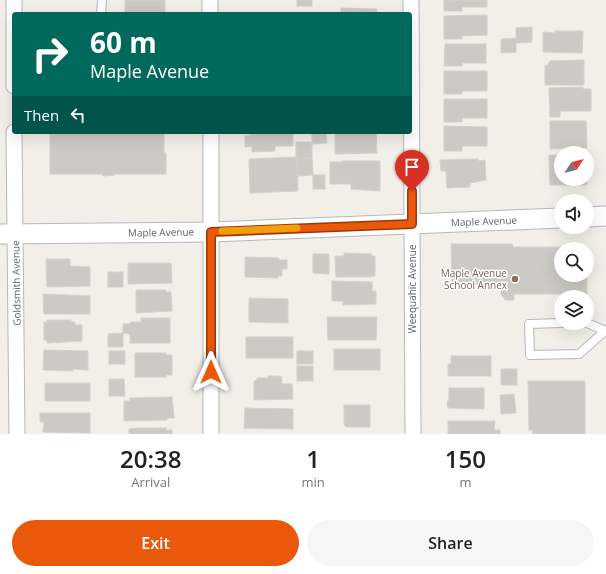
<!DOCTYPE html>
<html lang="en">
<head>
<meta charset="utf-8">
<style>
	body { margin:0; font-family:"Open Sans",sans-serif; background:#f6f6f6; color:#222; height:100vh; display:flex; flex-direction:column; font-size:15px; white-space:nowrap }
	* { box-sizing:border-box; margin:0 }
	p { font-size:13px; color:#767676 }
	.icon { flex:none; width:22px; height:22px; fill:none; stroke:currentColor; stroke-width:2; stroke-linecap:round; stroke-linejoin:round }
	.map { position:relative; height:434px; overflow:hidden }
	.details { display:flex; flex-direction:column; background:#fff; flex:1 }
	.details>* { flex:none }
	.top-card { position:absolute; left:12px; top:12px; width:400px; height:122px; border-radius:4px; box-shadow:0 4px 16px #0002; background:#00695c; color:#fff; overflow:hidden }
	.needle { width:26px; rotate:54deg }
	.tools { position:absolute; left:554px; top:146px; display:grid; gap:8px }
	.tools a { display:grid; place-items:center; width:40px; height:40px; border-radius:50%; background:#fff; box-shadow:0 4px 16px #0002; font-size:20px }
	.pin { position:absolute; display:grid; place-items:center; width:34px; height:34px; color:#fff; margin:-41px -17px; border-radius:50% 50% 50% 0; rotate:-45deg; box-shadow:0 0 4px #0007 }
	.pin .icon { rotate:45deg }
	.me { position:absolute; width:44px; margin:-22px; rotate:0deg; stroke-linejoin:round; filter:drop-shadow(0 0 3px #0008) }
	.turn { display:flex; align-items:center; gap:14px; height:84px; padding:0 12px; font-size:18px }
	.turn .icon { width:52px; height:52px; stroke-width:2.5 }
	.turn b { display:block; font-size:28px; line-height:34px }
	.then { display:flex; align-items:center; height:38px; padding:0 12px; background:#0003; gap:8px; font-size:15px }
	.eta { display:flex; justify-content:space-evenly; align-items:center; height:68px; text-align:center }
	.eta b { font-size:24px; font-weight:600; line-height:28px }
	.primary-button { display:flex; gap:8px; margin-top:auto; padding:8px 12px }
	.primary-button a { flex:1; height:46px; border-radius:24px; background:#ea580c; color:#fff; font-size:16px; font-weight:600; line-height:46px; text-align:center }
	.primary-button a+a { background:#f6f6f6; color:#222 }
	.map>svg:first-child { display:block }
	.building { fill:#cccac5; stroke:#d6d1c6 }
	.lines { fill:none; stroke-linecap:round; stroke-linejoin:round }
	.service-casing { stroke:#b5b8bc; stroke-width:10 }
	.minor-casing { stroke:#b5b8bc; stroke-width:17 }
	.tertiary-casing { stroke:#b5b8bc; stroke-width:21 }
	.service { stroke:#fff; stroke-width:8 }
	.minor { stroke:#fff; stroke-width:15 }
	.tertiary { stroke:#fff; stroke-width:19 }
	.route-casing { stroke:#983908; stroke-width:10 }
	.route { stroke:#ea580c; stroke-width:7 }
	.slow { stroke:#f59e0b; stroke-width:7 }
	.education-dot { fill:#8d6e63; stroke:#fff; stroke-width:1.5 }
	.labels { text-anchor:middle; stroke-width:3; stroke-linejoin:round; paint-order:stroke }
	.street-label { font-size:10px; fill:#5f6368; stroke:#fff }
	.education-label { font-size:10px; fill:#785e54; stroke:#fff; text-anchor:end }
</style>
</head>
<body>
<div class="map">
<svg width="606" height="434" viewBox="0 0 606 434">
	<rect width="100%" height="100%" fill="#f1efe8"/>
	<!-- building -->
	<g class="building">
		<rect x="125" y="0" width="40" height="14"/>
		<rect x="297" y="0" width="15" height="6"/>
		<polygon points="444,0 487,0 487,7 462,7 462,11 444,11"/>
		<polygon points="341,8 377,9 377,14 341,14"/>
		<polygon points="487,15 487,35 462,36 462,39 444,39 444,16"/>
		<polygon points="532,27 532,42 516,43 516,28"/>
		<polygon points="555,31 583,31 582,53 543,52 543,32 555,33"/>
		<polygon points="516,38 516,52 501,53 501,39"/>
		<polygon points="445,44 486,44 486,63 462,63 462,66 444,66"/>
		<polygon points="584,60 584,85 545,85 545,66 548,65 550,61"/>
		<polygon points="444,71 487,71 487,91 462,91 462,94 444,94"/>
		<polygon points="583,87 583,89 591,89 591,111 560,111 560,117 550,117 549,88"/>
		<polygon points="444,99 487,99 487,118 462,118 462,122 444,122"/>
		<polygon points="550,121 586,121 587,148 550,149"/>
		<polygon points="444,126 487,127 487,146 462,146 462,151 444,151"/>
		<polygon points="50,132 164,132 164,153 166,153 166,174 115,174 115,175 103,176 102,174 50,174"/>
		<polygon points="249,132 293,132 293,146 275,146 275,151 252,152 252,146 245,147 245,136 249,136"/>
		<polygon points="312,132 326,132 327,143 312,144"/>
		<polygon points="335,132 376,132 377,153 335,154"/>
		<polygon points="296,142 312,142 312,158 297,159 296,157"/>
		<polygon points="549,155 561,155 561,179 587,179 587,185 550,185"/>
		<polygon points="297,157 298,191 250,193 249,159"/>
		<polygon points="312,158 313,175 298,176 297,159"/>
		<polygon points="478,159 479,161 485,160 486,180 470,183 470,187 447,188 446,171 441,171 440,160"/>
		<polygon points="343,161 380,161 380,191 351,189 351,184 330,184 330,162 343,162"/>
		<rect x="313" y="175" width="12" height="14"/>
		<polygon points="451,244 512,244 513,247 569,247 570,249 561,249 561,275 587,275 587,294 514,294 514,300 505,300 501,294 501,284 452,284"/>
		<polygon points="344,253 372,254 371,256 375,256 375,276 371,276 371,277 336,277 335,256 344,256"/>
		<polygon points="313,254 329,254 329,274 313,273"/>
		<polygon points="245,257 279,258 279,260 287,260 287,269 282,269 282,276 278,276 278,278 245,277"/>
		<polygon points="46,259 70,259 70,266 90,267 90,286 47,287"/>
		<polygon points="128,263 171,263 172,283 128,284"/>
		<rect x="108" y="272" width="15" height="15"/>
		<polygon points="332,281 372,282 372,291 376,291 376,304 343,305 343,301 332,301"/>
		<polygon points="136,290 166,290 166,292 171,292 172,311 136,313"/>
		<polygon points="43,294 90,296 90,314 44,314"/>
		<polygon points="249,298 288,299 288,323 249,322"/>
		<polygon points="327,317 377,317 376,340 328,340"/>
		<polygon points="141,318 170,318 170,343 130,343 130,334 123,333 123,324 130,324 131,322 141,322"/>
		<polygon points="47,320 71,320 71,322 75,322 75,325 82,325 82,341 47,343 47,340 44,340 44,322 47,323"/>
		<polygon points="123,333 123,347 108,347 108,334"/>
		<rect x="246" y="337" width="47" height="21"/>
		<rect x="334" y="349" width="46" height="21"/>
		<polygon points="44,350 88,351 88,370 72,369 73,371 43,370"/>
		<rect x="109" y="351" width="16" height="13"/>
		<rect x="297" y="351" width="16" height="13"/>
		<polygon points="135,353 166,353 166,355 172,355 172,375 166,375 166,377 135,377"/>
		<polygon points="451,356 491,356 491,376 448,376 448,364 451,364"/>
		<rect x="297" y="366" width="16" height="15"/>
		<rect x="501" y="369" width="16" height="16"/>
		<polygon points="268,376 281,376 282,384 292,384 293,399 254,400 254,381 257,380 257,378 268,378"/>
		<polygon points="109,379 124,379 125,396 109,396"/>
		<polygon points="528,381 585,381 585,434 533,434 532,430 529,430"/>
		<rect x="45" y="383" width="45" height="18"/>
		<polygon points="449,388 484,388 484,409 448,408 447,401 449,401"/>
		<polygon points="514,394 516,413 501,414 500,395"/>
		<polygon points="172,397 174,418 167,418 167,420 124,421 124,401 130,401 130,398"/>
		<polygon points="344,405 370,405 370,427 346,427 344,424"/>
		<polygon points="245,408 293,409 293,429 244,428"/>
		<polygon points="40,413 90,413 90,433 43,432 44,422 40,422"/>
		<polygon points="448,421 495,421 494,430 500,430 500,434 448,434"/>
		<polygon points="137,428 166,428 166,430 172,430 172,434 129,434 129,429"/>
	</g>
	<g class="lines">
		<!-- service casing -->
		<g class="service-casing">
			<g id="service">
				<polyline points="101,14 102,0"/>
				<polyline points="561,323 529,324 530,355 579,354 605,331"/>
				<polyline points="587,323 606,331"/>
			</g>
		</g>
		<!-- minor casing -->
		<g class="minor-casing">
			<g id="minor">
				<polyline points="14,0 14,86"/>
				<polyline points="210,0 210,14"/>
				<polyline points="411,0 413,434"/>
				<polyline points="14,132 17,434"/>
				<polyline points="211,132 211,434"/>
			</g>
		</g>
		<!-- tertiary casing -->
		<g class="tertiary-casing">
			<g id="tertiary">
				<polyline points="587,217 606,216"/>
				<polyline points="0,234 211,232 561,218"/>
			</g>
		</g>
		<!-- service -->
		<use href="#service" class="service"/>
		<!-- minor -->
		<use href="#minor" class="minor"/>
		<!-- tertiary -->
		<use href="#tertiary" class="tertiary"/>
	</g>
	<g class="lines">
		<!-- route casing -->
		<g class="route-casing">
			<polyline id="route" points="211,372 211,232 412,224 412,191"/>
		</g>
		<!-- route -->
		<use href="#route" class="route"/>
		<!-- slow -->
		<polyline class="slow" points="222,231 297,228"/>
	</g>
	<!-- markers -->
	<circle class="education-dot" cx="515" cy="279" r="4"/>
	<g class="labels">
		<!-- street labels -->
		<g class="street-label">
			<text transform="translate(484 221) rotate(-2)" y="4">Maple Avenue</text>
			<text transform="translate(161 232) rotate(-1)" y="4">Maple Avenue</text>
			<text transform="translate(16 283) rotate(-91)" y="4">Goldsmith Avenue</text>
			<text transform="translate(412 289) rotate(-90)" y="4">Weequahic Avenue</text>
		</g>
		<!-- education labels -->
		<g class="education-label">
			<text x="507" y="277">Maple Avenue<tspan x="507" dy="12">School Annex</tspan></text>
		</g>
	</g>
</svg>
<div class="tools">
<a><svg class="needle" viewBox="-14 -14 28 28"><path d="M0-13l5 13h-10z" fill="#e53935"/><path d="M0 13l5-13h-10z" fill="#767676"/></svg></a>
<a><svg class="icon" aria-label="sound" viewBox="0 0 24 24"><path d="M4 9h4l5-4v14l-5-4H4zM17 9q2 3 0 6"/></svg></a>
<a><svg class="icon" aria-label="search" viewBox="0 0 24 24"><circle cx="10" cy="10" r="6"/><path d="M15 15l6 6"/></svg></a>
<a><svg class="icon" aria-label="layers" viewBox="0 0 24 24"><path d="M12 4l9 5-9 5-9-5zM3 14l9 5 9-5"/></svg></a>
</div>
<div class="pin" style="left:412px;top:191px;background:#d93025"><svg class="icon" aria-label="arrive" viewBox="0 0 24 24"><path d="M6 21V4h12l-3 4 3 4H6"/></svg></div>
<svg class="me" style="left:211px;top:372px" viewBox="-20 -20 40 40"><path d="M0-17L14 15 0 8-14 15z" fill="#ea580c" stroke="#fff" stroke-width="4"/></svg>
<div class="top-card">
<div class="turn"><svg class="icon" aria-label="right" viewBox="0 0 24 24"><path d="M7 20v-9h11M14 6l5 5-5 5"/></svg><div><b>60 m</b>Maple Avenue</div></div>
<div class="then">Then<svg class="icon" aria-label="left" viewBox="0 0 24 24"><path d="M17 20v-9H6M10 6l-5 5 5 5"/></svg></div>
</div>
</div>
<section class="details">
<div class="eta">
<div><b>20:38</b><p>Arrival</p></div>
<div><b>1</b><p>min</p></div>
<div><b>150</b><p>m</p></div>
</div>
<div class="primary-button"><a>Exit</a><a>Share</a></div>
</section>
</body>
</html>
